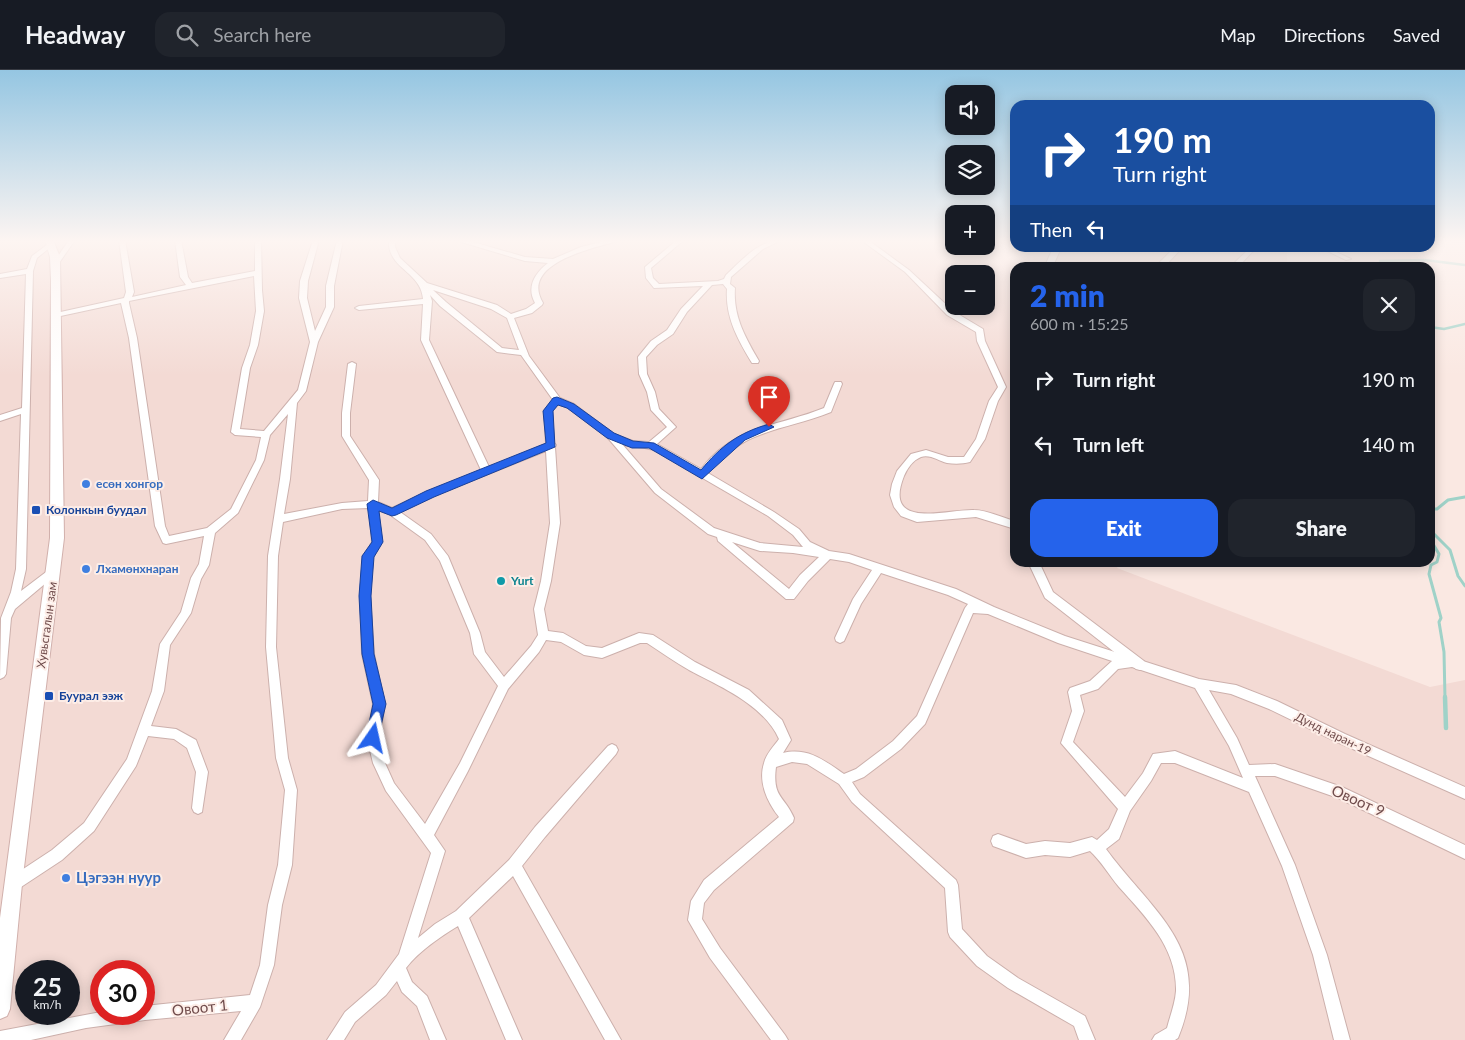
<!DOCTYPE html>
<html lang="en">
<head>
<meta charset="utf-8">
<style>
	body { margin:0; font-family:Lato,sans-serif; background:#20242c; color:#f1f3f6; height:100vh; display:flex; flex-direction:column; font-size:19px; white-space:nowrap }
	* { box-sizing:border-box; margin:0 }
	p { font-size:16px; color:#9ea1a6 }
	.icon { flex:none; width:28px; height:28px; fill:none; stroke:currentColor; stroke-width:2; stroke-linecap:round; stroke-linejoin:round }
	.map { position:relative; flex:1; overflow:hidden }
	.side { position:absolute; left:1010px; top:192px; width:425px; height:305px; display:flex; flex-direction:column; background:#171b24; border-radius:15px; box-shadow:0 2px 12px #0003 }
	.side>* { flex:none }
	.hud { position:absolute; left:1010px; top:30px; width:425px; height:152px; border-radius:15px; box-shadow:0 2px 12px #0003; background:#1a4fa0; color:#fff; overflow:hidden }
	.buttons { position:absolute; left:945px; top:15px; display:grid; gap:10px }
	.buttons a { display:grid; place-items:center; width:50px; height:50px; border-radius:10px; background:#171b24; box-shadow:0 2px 12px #0003; font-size:25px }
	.speed { position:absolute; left:15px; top:890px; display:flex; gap:10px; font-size:25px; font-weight:700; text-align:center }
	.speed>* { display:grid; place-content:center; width:65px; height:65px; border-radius:50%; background:#171b24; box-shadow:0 2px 12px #0003; line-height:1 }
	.speed small { font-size:12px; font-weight:400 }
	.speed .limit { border:8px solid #d22; background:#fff; color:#111 }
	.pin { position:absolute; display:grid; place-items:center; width:42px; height:42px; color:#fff; margin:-51px -21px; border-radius:50% 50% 50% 0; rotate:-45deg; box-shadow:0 0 5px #0007 }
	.pin .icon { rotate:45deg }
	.me { position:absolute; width:55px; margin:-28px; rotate:11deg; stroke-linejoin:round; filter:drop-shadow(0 0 4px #0008) }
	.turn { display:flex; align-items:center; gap:18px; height:105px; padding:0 20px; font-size:22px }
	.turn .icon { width:65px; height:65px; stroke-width:2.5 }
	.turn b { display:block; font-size:35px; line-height:42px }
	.then { display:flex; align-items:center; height:48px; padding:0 20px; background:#0003; gap:10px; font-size:19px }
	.round { display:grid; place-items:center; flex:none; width:52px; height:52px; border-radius:15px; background:#20242c }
	.headline { display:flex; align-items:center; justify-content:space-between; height:85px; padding:0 20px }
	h1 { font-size:30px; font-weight:800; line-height:38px; color:#2563eb }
	.cta { display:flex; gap:10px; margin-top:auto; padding:10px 20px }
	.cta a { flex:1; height:58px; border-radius:15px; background:#2563eb; color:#fff; font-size:20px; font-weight:800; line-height:58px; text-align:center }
	.cta a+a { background:#20242c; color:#f1f3f6 }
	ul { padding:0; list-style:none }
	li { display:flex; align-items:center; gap:15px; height:65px; padding:0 20px }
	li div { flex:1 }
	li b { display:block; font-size:19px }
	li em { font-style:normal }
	header { display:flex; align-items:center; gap:30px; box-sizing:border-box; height:70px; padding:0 25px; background:#171b24; border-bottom:1px solid #363941 }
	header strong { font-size:24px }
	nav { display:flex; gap:28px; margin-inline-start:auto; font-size:18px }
	.search { width:350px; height:45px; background:#20242c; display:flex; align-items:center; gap:12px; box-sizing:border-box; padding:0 18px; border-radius:15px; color:#9ea1a6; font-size:19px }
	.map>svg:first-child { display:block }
	.residential { fill:#f3dad4; fill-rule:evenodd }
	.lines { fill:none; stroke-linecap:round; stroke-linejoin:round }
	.stream-far2 { stroke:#9fd2c8; stroke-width:2.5 }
	.stream-far1 { stroke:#9fd2c8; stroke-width:3 }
	.stream { stroke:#9fd2c8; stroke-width:4.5 }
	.minor-casing { stroke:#ccb0ac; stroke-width:2 }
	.tertiary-casing { stroke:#ccb0ac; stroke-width:2 }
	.secondary-casing { stroke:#d1b0ac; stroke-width:2 }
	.minor { fill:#fff; fill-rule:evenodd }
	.tertiary { fill:#fff; fill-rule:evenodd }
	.secondary { fill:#fff; fill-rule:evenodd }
	.route { fill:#2563eb; stroke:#184099 }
	.shop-dot { fill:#3f7fe0; stroke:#fdede7; stroke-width:2 }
	.transit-dot { fill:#1a4fb4; stroke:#fdede7; stroke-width:2 }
	.culture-dot { fill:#0f9aa8; stroke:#fdede7; stroke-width:2 }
	.labels { text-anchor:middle; stroke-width:4; stroke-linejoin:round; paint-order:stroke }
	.shop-label { font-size:12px; font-weight:bold; fill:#366cbe; stroke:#fdede7; text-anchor:start }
	.transit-label { font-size:12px; font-weight:bold; fill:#164399; stroke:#fdede7; text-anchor:start }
	.culture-label { font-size:12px; font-weight:bold; fill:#0d838f; stroke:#fdede7; text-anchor:start }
	.street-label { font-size:12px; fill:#6f4b4b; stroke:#fdede7 }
	.near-street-label { font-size:15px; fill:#6f4b4b; stroke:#fdede7 }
	.near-shop-label { font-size:15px; font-weight:bold; fill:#366cbe; stroke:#fdede7; text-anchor:start }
</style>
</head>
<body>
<header>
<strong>Headway</strong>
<div class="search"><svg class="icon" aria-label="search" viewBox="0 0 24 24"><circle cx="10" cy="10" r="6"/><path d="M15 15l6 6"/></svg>Search here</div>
<nav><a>Map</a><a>Directions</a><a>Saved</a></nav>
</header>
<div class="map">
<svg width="1465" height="970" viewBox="0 0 1465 970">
	<rect width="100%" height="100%" fill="#fae8e2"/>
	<!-- residential -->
	<path class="residential" d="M0 170H954V176H986V170H1015V178H1287V197L1015 198V492L1120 493 1117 498 1430 617 1465 610V970H0ZM954 204H986V236H954ZM26 901H69V944H26ZM101 901H144V944H101Z"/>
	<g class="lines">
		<!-- stream-far2 -->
		<g class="stream-far2">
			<polyline points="1439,170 1465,172"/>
			<polyline points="1380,191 1425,190 1465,195"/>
			<polyline points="1430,257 1444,259 1465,254"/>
		</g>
		<!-- stream-far1 -->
		<g class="stream-far1">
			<polyline points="1430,439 1437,439 1448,430 1465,427"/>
			<polyline points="1430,460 1433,474 1439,484 1437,492 1431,495 1429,504 1441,548 1439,552 1444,582 1445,629"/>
			<polyline points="1430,460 1450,480 1458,506 1465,516"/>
		</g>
		<!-- stream -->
		<polyline class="stream" points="1445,627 1446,658"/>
		<!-- minor casing -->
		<g class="minor-casing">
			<g id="minor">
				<polygon points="69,170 75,170 57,196 53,196 52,195"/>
				<path d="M119 170H125L134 222 132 227 186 215 180 207 175 170H181L188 207 192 213 255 201V170H261L262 220 264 241 258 275 250 298 240 359 264 361 298 320 310 272 299 228 300 211 313 170H319L308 211 307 228 315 261 326 237V216L337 170H343L334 216V237L318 272 306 321 297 333 290 409 284 444 342 433 368 431 369 410 342 366V343L348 294 352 292 356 294 350 343V366L379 410 378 432 392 438 427 422 481 400 421 270 423 234 359 240 355 238 359 236 423 229C421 201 387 199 389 170H395V177L400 188 427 213 497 235 511 244 526 239 535 233C526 217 535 203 548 193L525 191 458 171 457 170H466L525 187 553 189 581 177 609 170H619L618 171C594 178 519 193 543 233L542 235 532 243 514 248 529 286 560 328 574 334 614 364 633 371 649 372 667 357 651 340 647 322 639 304 638 287 651 271 667 260 681 239 703 216 654 218 646 208 645 197 677 170H684L651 198 653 208 659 214 718 211 724 209 726 205C741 191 759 170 781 170L763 179 731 207 730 214 735 218C733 246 745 267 759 291L758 293H752C738 270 725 247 727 219L723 214 712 215 687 242 673 264 657 275 646 287 647 304 655 322 659 339 676 357 657 374 701 399C735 355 777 357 824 338L834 314 835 312H841L842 314 831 342C784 361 741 359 708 403L774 442 799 459 810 472 829 481 849 484 956 519 994 537 1065 566 1199 609 1236 615 1277 631 1345 664 1465 717V729L1337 672 1269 639 1231 624 1209 620 1237 668 1249 695 1275 694 1342 717 1465 775V789L1338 728 1275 706H1255L1295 795 1327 885 1350 970H1334L1313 885 1282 796 1249 722 1175 693H1161L1151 711 1130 741 1119 769 1106 779C1152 842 1215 879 1178 968L1175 970H1152L1155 965 1167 958C1170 946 1175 934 1176 921 1177 878 1146 847 1119 817 1109 805 1101 791 1090 781L1070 787 1045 785 1026 788 993 776 991 771 993 766 998 764 1026 774 1045 771 1070 773 1092 767 1097 770 1109 759 1118 739 1061 673 1072 641 1068 622 1070 618 1090 611 1112 591 1058 573 988 544 973 543 925 654 901 679 864 707 852 712 860 724 956 810 958 815 962 859 987 886 1018 908 1085 946 1095 970H1079L1074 956 1008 918 977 896 950 867 948 862 945 818 852 732 839 714 807 694 792 692 776 697C772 728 785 726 794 748L793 752 714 820 704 833 702 849 720 878 785 965 788 970H771L710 888 688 850 691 831 704 810 779 747C767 732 758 712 764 693 766 684 774 676 779 669 764 635 721 617 689 600 675 592 661 582 647 573H640L602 588 584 585 561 572 546 570 539 582 508 619 468 701 434 765 445 781 418 868 435 854 456 841 509 790 535 757 608 676 612 674 616 676 618 680 616 684 545 767 522 796 621 970H605L513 806 469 848 522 970H506L458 856C440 867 419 881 406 898L412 912 427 926 446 970H430L417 936 402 922 397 911 386 925 355 952 344 970H327L345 942 376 915 399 884 431 783 386 721 373 693 367 668 373 634 362 584 360 526 363 487 372 472 369 438 342 439 283 452 278 486 276 577 288 688 297 720 292 795 282 835 274 895 260 937 241 970H224L241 941 145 950 86 958 31 970H0V961L101 942V944H144V936L250 925 260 895 268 835 278 795 285 720 276 688 266 577 268 486 280 409 288 344 270 365 264 390 238 443 215 463 209 495 201 509 191 543 170 575 164 621 151 656 176 659 196 670 208 702 202 742 198 744 194 742 192 738 196 702 187 678 174 669 148 666 136 696 94 761 62 790 18 819 13 821 8 819 6 814 8 809 52 780 84 753 127 689 152 621 160 574 181 542 191 508 199 494 204 466 166 474 163 473 155 456 129 268 121 233 56 247 52 245 56 243 124 228 126 222ZM254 206 256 241 250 275 242 298 231 362 235 365 261 367 256 390 231 439 207 458 169 466 165 456 137 268 129 233V231ZM433 220 491 239 507 248 519 280 502 278 446 232ZM430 225 440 236 497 282 521 285 553 330 544 341 546 374 489 397 429 270 432 231ZM558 334 568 338 607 367 655 423 708 464 717 467 718 471 786 529H794L808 511 830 489 849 492 872 500 853 529 835 568 836 571 840 573 844 571 861 534 881 503 948 525 968 534 965 538 917 646 893 671 856 699 844 704C825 691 808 677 783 683L791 670 782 650 749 620 695 592 653 565 639 563 602 578 586 576 563 563 548 561 544 539 551 511 560 453 555 377 556 375 554 373 552 341ZM622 374C634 378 645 376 656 381L768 446 793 465 803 477 760 473 714 458 661 419ZM546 381 550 453 541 511 534 539 538 565 531 576 504 607 485 582 480 563 448 486 431 464 400 442 433 426ZM378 440 389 444 425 470 440 491 470 563 474 584 498 616 460 693 425 754 394 713 385 693 379 668 385 634 374 584 370 526 373 487 382 472ZM732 472 760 481 793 483 819 487 800 505 789 519ZM1132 597 1195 618 1229 676 1243 708 1175 681 1153 684 1143 703 1125 727 1073 672 1084 641 1080 625 1098 619 1118 599Z"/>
				<path d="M861 170H868L909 200 953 241 983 259 985 271 1006 317 998 331 985 369 970 392C963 394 954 394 947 393 939 391 930 384 921 387 913 390 907 399 904 406 882 461 948 439 974 440 987 440 1003 448 1015 451V459L976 447 917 452 901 446 894 437 890 425 892 414 897 401 911 384 926 380 948 387H964L976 369 989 331 998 317 977 271 976 262 947 245 905 202Z"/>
				<polygon points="48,174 53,175 37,188 33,201 26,499 21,521 50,499 58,499 59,502 15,539 11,548 6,604 4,607 0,609 1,548 11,522 16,499 21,344 0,351 0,345 22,338 26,204 0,208 0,204 27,199 32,186"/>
				<polygon points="1250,178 1256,178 1237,198 1229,198"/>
				<polygon points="1321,178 1328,178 1351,189 1346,190"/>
			</g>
		</g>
		<!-- tertiary casing -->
		<g class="tertiary-casing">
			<g id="tertiary">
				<polygon points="1053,178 1061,178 1052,198 1044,198"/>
				<polygon points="1174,178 1182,178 1163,198 1154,198"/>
				<polygon points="1028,492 1039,492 1053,522 1144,591 1146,595 1144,599 1140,600 1136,599 1045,528"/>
			</g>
		</g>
		<!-- secondary casing -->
		<g class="secondary-casing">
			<polygon id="secondary" points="45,170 53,170 60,187 64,468 22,814 10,939 7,946 0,949 0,848 50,468 51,210 50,187"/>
		</g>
		<!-- minor -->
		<use href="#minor" class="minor"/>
		<!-- tertiary -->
		<use href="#tertiary" class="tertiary"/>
		<!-- secondary -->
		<use href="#secondary" class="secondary"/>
	</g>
	<!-- sky -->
	<linearGradient id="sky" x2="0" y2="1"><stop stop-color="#95c6e2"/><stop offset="0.56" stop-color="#fdf5f2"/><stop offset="1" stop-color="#fdf5f2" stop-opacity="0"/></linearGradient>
	<rect width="1465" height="306" fill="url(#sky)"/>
	<!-- route -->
	<path class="route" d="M557 327 574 334 614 363 633 371 654 373 701 400C721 376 738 363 769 354L774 357 745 370 702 409 649 378H632L607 368 567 338 558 335 553 341 555 377 434 427 396 445 392 446 379 441 383 472 374 487 371 526 374 584 386 634 377 673 373 674 368 673 366 668 373 634 362 584 359 526 362 486 372 472 367 434 373 430 392 438 426 421 546 373 543 341 553 328Z"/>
	<!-- markers -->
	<g class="shop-dot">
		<circle cx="86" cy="414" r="5"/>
		<circle cx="86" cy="499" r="5"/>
		<circle cx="66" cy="808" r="5"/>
	</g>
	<g class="transit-dot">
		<rect x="31" y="435" width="10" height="10" rx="2.5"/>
		<rect x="44" y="621" width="10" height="10" rx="2.5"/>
	</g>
	<circle class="culture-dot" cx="501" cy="511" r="5"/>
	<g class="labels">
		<!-- shop labels -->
		<g class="shop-label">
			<text x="96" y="418">есөн хонгор</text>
			<text x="96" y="503">Лхамөнхнаран</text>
		</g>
		<!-- transit labels -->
		<g class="transit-label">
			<text x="46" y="444">Колонкын буудал</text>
			<text x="59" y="630">Буурал ээж</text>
		</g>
		<!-- culture labels -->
		<g class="culture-label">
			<text x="511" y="515">Yurt</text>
		</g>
		<!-- street labels -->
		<g class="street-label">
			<text transform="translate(47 555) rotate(-82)" y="4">Хувьсгалын зам</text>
			<text transform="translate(1333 664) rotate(26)" y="4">Дунд наран-19</text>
		</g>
		<!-- near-street labels -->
		<g class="near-street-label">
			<text transform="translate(1358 731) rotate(24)" y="5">Овоот 9</text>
			<text transform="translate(200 938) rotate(-6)" y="5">Овоот 1</text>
		</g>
		<!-- near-shop labels -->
		<g class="near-shop-label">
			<text x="76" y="813">Цэгээн нуур</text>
		</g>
	</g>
</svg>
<div class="buttons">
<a><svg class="icon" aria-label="sound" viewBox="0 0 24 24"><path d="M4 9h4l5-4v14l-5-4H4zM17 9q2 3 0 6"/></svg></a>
<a><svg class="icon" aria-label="layers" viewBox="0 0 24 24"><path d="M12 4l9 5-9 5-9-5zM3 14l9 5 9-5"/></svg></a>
<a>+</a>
<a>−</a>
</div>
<div class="speed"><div>25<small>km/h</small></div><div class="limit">30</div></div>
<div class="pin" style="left:769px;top:357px;background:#d93025"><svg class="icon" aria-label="arrive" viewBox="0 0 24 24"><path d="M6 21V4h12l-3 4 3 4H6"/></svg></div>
<svg class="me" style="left:373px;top:668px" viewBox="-20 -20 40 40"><path d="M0-17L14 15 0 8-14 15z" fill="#2563eb" stroke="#fff" stroke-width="4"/></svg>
<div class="hud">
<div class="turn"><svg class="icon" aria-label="right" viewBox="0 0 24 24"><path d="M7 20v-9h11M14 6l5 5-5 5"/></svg><div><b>190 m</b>Turn right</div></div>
<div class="then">Then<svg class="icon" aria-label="left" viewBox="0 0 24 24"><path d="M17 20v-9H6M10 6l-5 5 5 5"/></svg></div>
</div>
<section class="side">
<div class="headline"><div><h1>2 min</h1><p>600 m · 15:25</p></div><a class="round"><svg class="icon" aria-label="close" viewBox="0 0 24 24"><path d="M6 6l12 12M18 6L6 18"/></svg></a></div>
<ul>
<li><svg class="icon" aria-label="right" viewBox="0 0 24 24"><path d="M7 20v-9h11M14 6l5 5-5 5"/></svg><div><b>Turn right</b></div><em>190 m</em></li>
<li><svg class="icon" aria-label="left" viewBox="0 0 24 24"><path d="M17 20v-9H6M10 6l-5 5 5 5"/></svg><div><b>Turn left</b></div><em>140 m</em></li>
</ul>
<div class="cta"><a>Exit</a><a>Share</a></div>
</section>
</div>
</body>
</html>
